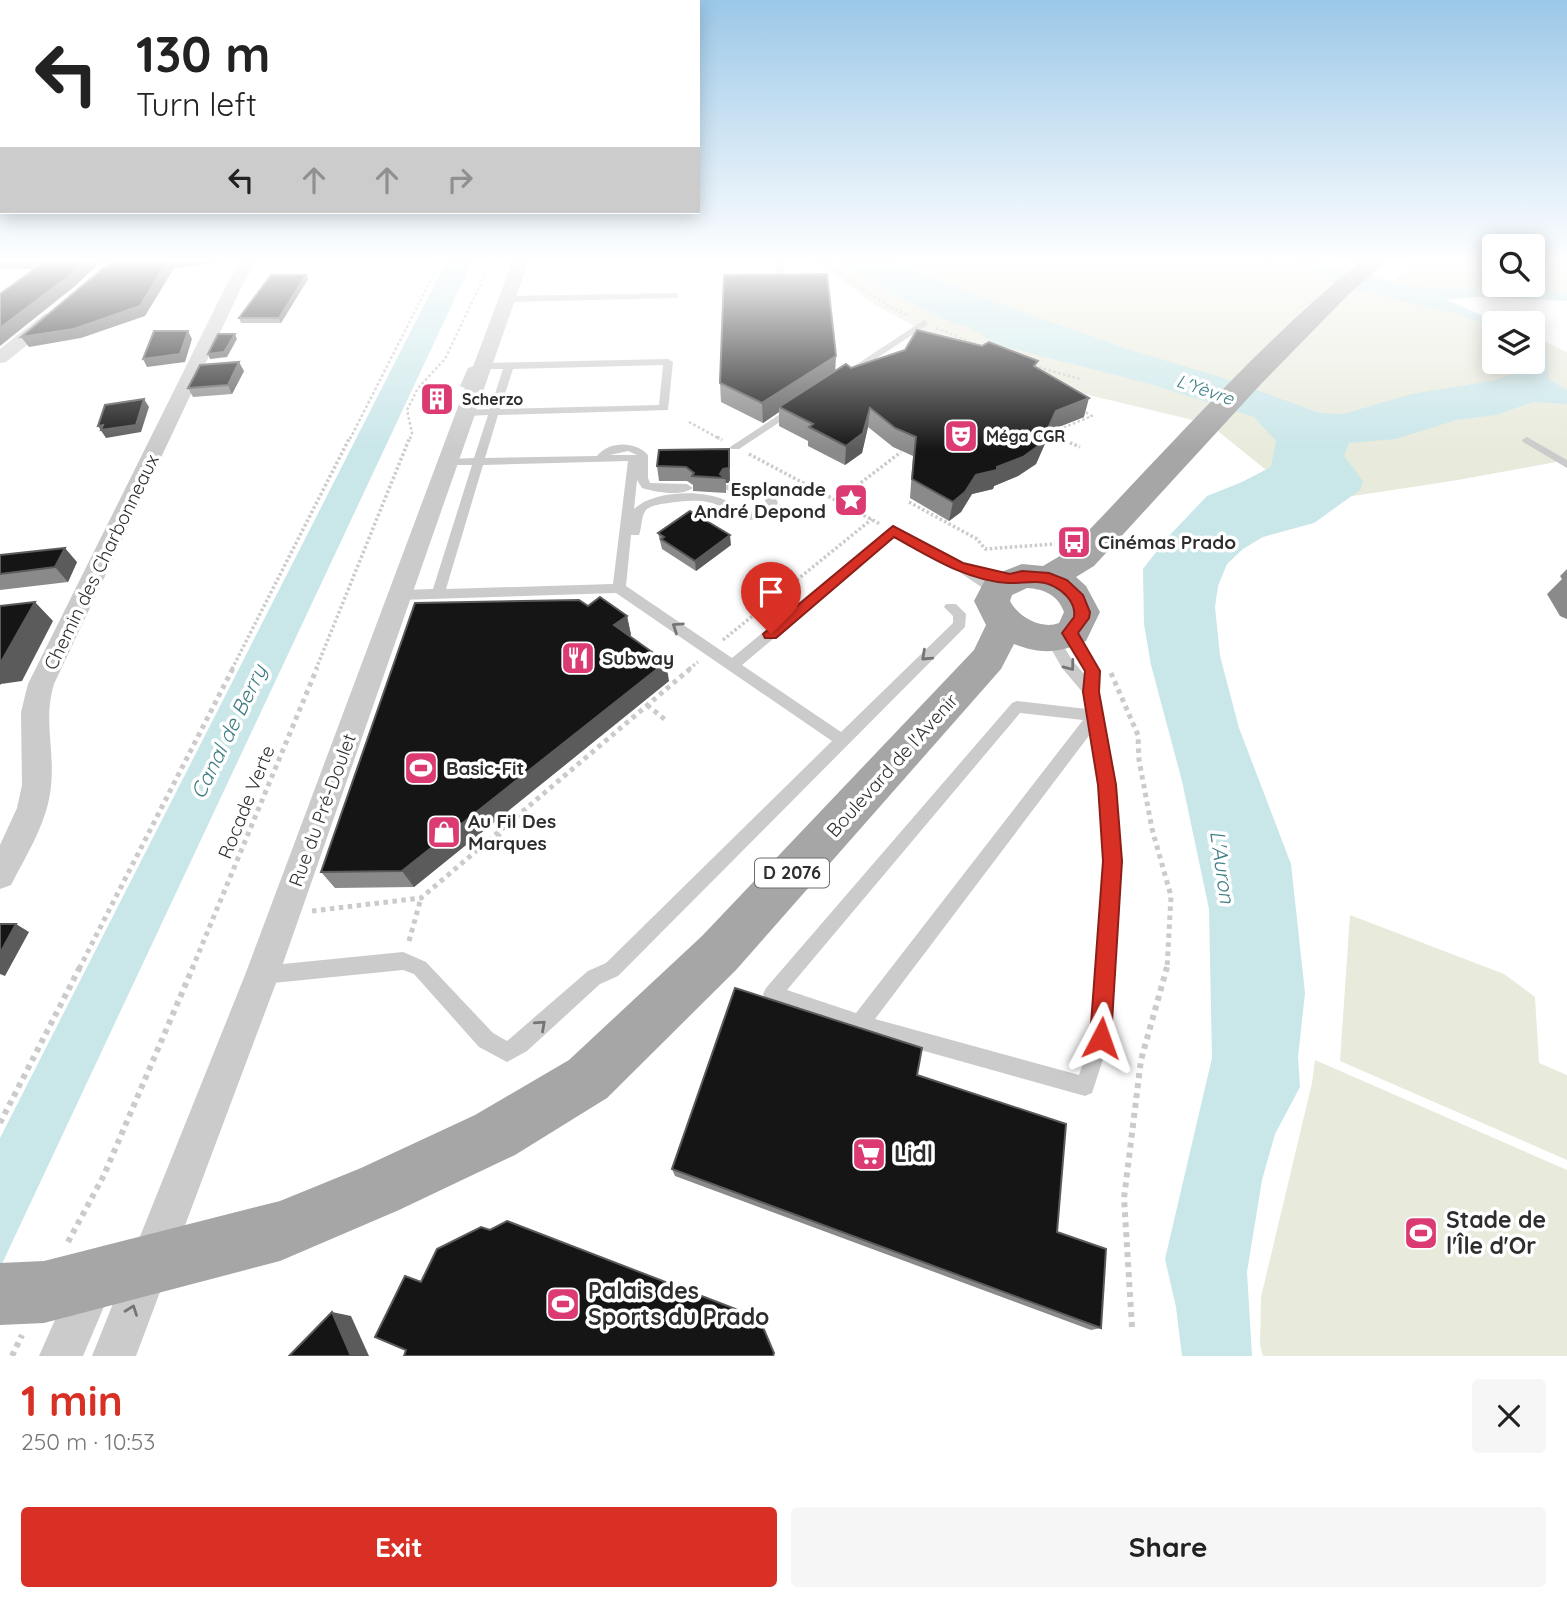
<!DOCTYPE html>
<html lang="en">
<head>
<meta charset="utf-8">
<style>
	body { margin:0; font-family:Quicksand,sans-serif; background:#f6f6f6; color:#222; height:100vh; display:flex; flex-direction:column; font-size:26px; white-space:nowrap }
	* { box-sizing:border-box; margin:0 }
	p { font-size:23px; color:#767676 }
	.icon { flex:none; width:38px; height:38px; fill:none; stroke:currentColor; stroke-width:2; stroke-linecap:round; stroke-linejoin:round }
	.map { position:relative; height:1356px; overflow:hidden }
	.details { display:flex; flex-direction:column; background:#fff; flex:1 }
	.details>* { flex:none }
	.top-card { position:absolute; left:0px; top:0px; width:700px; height:214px; box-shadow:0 4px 18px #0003; background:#fff; color:#222; overflow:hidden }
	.fabs { position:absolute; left:1482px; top:234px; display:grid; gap:14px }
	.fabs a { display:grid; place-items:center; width:63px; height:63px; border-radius:7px; background:#fff; box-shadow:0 4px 18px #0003; font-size:35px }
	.pin { position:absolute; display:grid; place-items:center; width:60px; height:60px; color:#fff; margin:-72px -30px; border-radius:50% 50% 50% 0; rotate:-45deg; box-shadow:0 0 7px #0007 }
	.pin .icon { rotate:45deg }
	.me { position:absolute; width:77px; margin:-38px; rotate:4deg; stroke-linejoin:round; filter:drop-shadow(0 0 5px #0008) }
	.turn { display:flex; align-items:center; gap:24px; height:147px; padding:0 21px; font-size:32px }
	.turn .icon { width:91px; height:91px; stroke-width:2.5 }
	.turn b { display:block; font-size:49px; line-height:60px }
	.lanes { display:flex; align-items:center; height:66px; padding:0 21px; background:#0003; justify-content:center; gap:35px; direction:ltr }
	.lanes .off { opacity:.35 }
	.round { display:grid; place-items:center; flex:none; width:74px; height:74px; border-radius:7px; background:#f6f6f6 }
	.head { display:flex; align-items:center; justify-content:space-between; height:119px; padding:0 21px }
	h1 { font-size:42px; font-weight:700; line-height:52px; color:#d93025 }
	.action { display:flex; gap:14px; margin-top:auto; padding:14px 21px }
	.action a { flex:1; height:80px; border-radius:7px; background:#d93025; color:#fff; font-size:28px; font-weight:700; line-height:80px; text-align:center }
	.action a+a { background:#f6f6f6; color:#222 }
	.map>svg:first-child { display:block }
	.green { fill:#e8eadc }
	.water { fill:#c9e6e9 }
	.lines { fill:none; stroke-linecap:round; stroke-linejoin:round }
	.path-far3 { stroke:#cbcbcb; stroke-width:2.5; stroke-dasharray:2.5 2.5; stroke-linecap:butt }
	.path-far2 { stroke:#cbcbcb; stroke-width:3.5; stroke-dasharray:2.5 2.5; stroke-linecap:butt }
	.path-far1 { stroke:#cbcbcb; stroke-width:5; stroke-dasharray:4.5 4.5; stroke-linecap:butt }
	.path { stroke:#cbcbcb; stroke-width:6; stroke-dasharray:5 5; stroke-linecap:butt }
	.lane { fill:#cbcbcb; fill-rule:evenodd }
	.street { fill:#cbcbcb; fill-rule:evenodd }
	.primary { fill:#a6a6a6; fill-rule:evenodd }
	.wall { fill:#8a8a8a }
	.shaded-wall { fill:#5b5b5b }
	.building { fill:#151515; stroke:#5b5b5b; stroke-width:2 }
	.oneway { stroke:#757575 }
	.route { fill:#d93025; stroke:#8d1f18; stroke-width:2 }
	.labels { text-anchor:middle; stroke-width:7; stroke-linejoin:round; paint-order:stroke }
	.far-poi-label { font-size:16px; font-weight:bold; fill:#2e2e2e; stroke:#fff; text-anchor:start }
	.far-water-label { font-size:18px; font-style:italic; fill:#3f7d85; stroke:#fff }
	.shield { fill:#fff; stroke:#6d6d6d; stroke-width:2 }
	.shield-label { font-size:18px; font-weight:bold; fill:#2e2e2e }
	.poi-label { font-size:19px; font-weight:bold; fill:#2e2e2e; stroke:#fff; text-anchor:start }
	.street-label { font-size:19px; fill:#2e2e2e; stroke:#fff }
	.water-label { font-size:21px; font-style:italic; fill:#3f7d85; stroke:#fff }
	.near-poi-label { font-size:23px; font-weight:bold; fill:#2e2e2e; stroke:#fff; text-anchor:start }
</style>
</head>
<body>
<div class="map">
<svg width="1567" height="1356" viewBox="0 0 1567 1356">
	<rect width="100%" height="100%" fill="#fff"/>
	<!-- green -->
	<g class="green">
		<polygon points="809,260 1333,260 1333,263 1394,281 1417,260 1494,260 1494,285 1533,285 1533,260 1567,260 1567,292 1416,287 1503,324 1494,324 1494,362 1533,362 1533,336 1567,352 1567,460 1458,480 1307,503 1209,424 1068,390 922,330 877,306 842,280"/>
		<polygon points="1350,915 1504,974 1535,997 1539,1063 1567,1075 1567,1160 1340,1061"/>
		<polygon points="1315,1060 1567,1170 1567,1356 1263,1356 1260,1345 1261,1297 1312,1083"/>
	</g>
	<!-- water -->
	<g class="water">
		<polygon points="447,260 473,260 0,1268 0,1138"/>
		<polygon points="835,260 888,260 1008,307 1130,350 1221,377 1320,413 1343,414 1412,394 1496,380 1515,373 1527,362 1533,362 1533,337 1546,348 1549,379 1567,390 1567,404 1533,402 1496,415 1456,420 1396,439 1349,443 1344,456 1363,481 1360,490 1314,523 1263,537 1243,549 1227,564 1218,586 1215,607 1220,656 1239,728 1291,864 1305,993 1298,1057 1300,1087 1275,1134 1262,1180 1247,1272 1252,1356 1182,1356 1176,1307 1165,1259 1212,1058 1209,909 1182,781 1151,665 1144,624 1143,569 1166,539 1207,496 1242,482 1271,467 1276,441 1254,417 1150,384 999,345 968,327 952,323 905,300"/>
		<polygon points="1281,260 1314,260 1356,275 1413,287 1567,292 1567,301 1478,297 1445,300 1504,324 1494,324 1494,328 1454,313 1343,287 1310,269"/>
	</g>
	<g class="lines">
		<!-- path-far3 -->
		<g class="path-far3">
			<polyline points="820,260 887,305 909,316"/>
			<polyline points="936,328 977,345"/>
			<polyline points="1034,366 1080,379"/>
			<polyline points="689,422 720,439"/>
			<polyline points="350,439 441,260"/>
			<polyline points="410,439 412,433 407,410 418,388 445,359 492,260"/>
			<polyline points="1060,439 1048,434 1092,416 1082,410"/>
		</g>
		<!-- path-far2 -->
		<g class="path-far2">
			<polyline points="717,437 722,440"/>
			<polyline points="1056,437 1080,447"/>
			<polyline points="749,454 880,524"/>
			<polyline points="837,501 901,452"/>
			<polyline points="909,502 977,539 985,549 1055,544"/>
			<polyline points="723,640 872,519"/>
			<polyline points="232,669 350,437"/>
			<polyline points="316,669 410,437"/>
			<polyline points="689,669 698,662"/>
		</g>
		<!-- path-far1 -->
		<g class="path-far1">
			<polyline points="1111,673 1138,735 1139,760 1152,829 1171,896 1167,969"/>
			<polyline points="647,705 668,722"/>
			<polyline points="497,834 516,851"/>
			<polyline points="312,911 421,898 691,668"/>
			<polyline points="409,941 421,898"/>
			<polyline points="79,969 233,668"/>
			<polyline points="192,969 317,668"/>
		</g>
		<!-- path -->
		<g class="path">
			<polyline points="0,1123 80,967"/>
			<polyline points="68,1242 104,1175 193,967"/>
			<polyline points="1132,1327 1124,1198 1141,1060 1167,967"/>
			<polyline points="12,1356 22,1335"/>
		</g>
		<!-- lane -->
		<g class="lane">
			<polygon points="775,260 783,260 787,283 780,281"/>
			<polygon points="675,293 678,294 678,298 505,302 501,299 505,296"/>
			<polygon points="924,320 927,321 927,325 847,378 839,376"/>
			<path d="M668 359 673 362 668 410 498 415 485 458 597 456C609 441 635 441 648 455V478L650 483 687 484 693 488C680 497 656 492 642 488L637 480 634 509C653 491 696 490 720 498 732 502 742 513 755 512L766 503 763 494 730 492 724 488 726 485 767 487 771 488 778 503C754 536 739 512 712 503 698 499 681 501 668 503 661 504 653 505 647 509 641 514 642 528 639 535H631L626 586 732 658 889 528 893 527 957 559 1000 587 1001 590 1000 593H990L949 565 894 537 742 665 841 732 953 623V616L944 607 946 604H956L966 614 965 627 618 976 600 984 527 1051 507 1062 479 1047 414 974 403 970 263 984 257 981 254 975 257 969 263 966 403 952 426 962 493 1033 507 1041 588 971 606 963 832 741 616 593 400 600 394 595 400 590 433 589 472 465H448L442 462 448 459 474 458 488 415 465 416 460 413 465 410 490 409 503 369H483L475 372 471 385 479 389 474 392 460 386 468 368 482 363ZM663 365 659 405 500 409 513 369ZM628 451 637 455H610ZM628 461 613 584 446 589 483 465Z"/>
			<polygon points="794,405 798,406 798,410 739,449 731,449 730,447"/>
			<polygon points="1527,437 1567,460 1567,468 1523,442 1522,440"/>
			<path d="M1069 628 1074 630 1099 671 1098 692 1115 785 1120 861 1110 1038 1092 1093 1085 1096 860 1033 766 1000 763 994 766 988 1012 703 1017 701 1087 709 1084 694 1062 668 1045 638 1047 635H1057L1072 660 1085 675V671L1062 633ZM1020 713 1083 720 856 1013 787 990ZM1091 733 1099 785 1104 861 1092 1038 1079 1075 875 1019Z"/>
		</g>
		<!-- street -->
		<g class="street">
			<path d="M242 260H258L243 284 54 684C43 721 55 749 51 786 48 821 27 854 11 885L0 889V845L17 808 22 785 21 712 28 684 227 284Z"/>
			<polygon points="513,260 529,260 279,975 136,1356 92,1356 245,975"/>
			<polygon points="50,313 58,318 56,322 6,362 0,363 0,349 44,314"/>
			<polygon points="93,1262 108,1268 114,1283 83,1356 39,1356 78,1268"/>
		</g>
		<!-- primary -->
		<path class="primary" d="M1362 260H1387L1349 294 1261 384 1094 566 1076 577 1086 586 1100 612 1086 641C1060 653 1041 655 1014 644L1001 669 736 970 607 1098 515 1155 399 1210 280 1261 44 1323 0 1325V1263L44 1261 280 1201 361 1168 475 1115 569 1060 702 936 974 650 986 625 974 601 986 578 1022 564 1043 566 1070 550C1165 452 1256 346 1362 260ZM1027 588C1044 589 1058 595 1064 612L1059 623C1042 630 1018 617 1010 601L1012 595Z"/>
	</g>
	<!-- wall -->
	<g class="wall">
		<polygon points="0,260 100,260 100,262 75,286 34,269 0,269"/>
		<polygon points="306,275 308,279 281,323 241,323 239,318"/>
		<polygon points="851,368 1037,368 1084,417 1051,430 1036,464 1018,476 994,486 993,489 972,494 961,512 949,521 910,498 913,456 893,447 868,427 862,453 845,465 808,446 808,441 779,426 779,412 763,423 721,402 720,383"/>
		<polygon points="244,371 232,394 193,397 188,388"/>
		<polygon points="729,449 730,483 726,483 726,493 693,491 693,485 687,481 659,481 657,466"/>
		<polygon points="658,533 731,545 696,571 662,549"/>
		<polygon points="0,555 77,562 68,582 0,590"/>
		<polygon points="1567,569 1567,619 1560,616 1547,594 1562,579 1560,576"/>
		<polygon points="588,606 627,616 631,635 630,636 669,681 414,887 335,888 321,872"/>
		<polygon points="917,1075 1057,1232 1101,1328 1091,1330 675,1176 672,1169"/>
	</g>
	<!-- shaded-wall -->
	<g class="shaded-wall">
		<polygon points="85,260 100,260 100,262 75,286 0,346 0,328"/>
		<polygon points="168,260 217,260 216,263 174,268 145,316 81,338 29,347 21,337"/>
		<polygon points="306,275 308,279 281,323 279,318"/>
		<polygon points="188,331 192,339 185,362 147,367 143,359"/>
		<polygon points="235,334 237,339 227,357 210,359 208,354"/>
		<polygon points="836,356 835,375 779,407 779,412 763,423 762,403"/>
		<polygon points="239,362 244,371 232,394 228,385"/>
		<polygon points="1089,398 1084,417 1051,430 1036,464 1018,476 994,486 993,489 972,494 961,512 949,521 953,502 976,475 997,467 1056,411"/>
		<polygon points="144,399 149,407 141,432 106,438 98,426 103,425"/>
		<polygon points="870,408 868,427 862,453 845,465 846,446"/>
		<polygon points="729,449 730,483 726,483 725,478 720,474"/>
		<polygon points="730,535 731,545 696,571 695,561"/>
		<polygon points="65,548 77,562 68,582 55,567"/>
		<polygon points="35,602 53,621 22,681 1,684 0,685 0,662"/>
		<polygon points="627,616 631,635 619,644 614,625"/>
		<polygon points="666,662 669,681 414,887 402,871"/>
		<polygon points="16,924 29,932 5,976 0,974 0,953"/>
		<polygon points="332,1312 351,1316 369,1356 351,1356"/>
	</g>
	<!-- building -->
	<g class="building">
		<polygon points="47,260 85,260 69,276 0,328 0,294"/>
		<polygon points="119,260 168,260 140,306 74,329 21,337 112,261"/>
		<polygon points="827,274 836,356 762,403 720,383 724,275"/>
		<polygon points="271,275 306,275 279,318 239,318"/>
		<polygon points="917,330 982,346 989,342 1038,361 1034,366 1089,398 1056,411 1041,444 1023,457 997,467 997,470 976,475 965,492 953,502 912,479 916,437 895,428 870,408 863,433 846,446 809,427 813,424 779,407 846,364 851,368 905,350"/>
		<polygon points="154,331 188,331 180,354 143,359"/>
		<polygon points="218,334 235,334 224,352 208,354"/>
		<polygon points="239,362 228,385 188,388 200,365"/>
		<polygon points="144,399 136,425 101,430 103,425 98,426 105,405"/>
		<polygon points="729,449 729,468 723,469 720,474 725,478 692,476 694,473 686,467 657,466 659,450"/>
		<polygon points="690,511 730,535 695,561 661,539 664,537 658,533"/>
		<polygon points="65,548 55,567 0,574 0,555"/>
		<polygon points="600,597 627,616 614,625 666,662 402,871 321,872 415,603 579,600 588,606"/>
		<polygon points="35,602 1,662 0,662 0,606"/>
		<polygon points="0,924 16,924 0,953"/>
		<polygon points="735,988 922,1048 917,1075 1066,1124 1057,1232 1106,1249 1101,1328 672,1169"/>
		<polygon points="507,1221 759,1318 774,1353 773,1356 404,1356 406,1350 375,1337 405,1276 421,1282 437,1249 481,1227 490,1230"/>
		<polygon points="332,1312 351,1356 289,1356"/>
	</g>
	<!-- one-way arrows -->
	<defs><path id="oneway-chevron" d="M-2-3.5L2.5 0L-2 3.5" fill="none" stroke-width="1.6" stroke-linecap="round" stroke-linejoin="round" transform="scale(1.75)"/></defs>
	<g class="oneway">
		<use href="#oneway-chevron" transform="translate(677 627) rotate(-146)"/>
		<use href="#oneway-chevron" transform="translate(926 656) rotate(137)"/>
		<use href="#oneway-chevron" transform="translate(1070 666) rotate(53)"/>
		<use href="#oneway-chevron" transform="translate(541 1025) rotate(-42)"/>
		<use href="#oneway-chevron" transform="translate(132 1310) rotate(-70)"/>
	</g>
	<!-- sky -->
	<linearGradient id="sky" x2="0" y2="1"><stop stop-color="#9bc8e8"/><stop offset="0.58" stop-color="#fff"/><stop offset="1" stop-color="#fff" stop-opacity="0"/></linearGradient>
	<rect width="1567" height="450" fill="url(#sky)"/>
	<!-- route -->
	<path class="route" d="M893 526 963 563 1010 574 1022 571 1049 573 1067 580 1083 595 1090 612 1089 618 1078 633 1100 671 1099 692 1116 785 1122 861 1111 1038 1108 1046 1101 1049 1093 1046 1090 1038 1103 861 1098 785 1083 692 1085 671 1062 633 1074 617C1076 604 1066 593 1055 587 1040 578 1024 584 1008 583 967 581 929 556 894 537L776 638H765L763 634Z"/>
	<!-- icons -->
	<defs>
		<g id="building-square" transform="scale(1.75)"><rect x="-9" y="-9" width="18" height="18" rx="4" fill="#db3a73" stroke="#fff"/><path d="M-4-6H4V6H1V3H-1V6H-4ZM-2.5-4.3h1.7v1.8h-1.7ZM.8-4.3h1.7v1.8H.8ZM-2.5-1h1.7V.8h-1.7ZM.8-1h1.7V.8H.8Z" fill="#fff"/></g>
		<g id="theatre-square" transform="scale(1.75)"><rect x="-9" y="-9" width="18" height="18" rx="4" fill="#db3a73" stroke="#fff"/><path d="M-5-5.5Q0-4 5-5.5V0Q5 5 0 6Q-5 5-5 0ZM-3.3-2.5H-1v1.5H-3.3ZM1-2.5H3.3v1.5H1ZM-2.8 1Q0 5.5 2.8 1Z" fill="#fff"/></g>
		<g id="sight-square" transform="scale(1.75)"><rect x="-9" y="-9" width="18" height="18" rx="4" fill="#db3a73" stroke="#fff"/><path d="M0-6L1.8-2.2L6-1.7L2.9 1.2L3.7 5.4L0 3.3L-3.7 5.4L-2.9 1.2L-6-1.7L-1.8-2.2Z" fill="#fff"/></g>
		<g id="bus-square" transform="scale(1.75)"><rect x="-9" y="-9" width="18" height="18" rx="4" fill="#db3a73" stroke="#fff"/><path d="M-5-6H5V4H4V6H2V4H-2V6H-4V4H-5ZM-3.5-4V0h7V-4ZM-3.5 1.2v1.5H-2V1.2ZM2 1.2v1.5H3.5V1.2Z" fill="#fff"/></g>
		<g id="restaurant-square" transform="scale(1.75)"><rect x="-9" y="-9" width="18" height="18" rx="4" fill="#db3a73" stroke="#fff"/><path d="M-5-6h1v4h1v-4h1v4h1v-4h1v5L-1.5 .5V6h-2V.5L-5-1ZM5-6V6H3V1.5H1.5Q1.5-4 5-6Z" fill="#fff"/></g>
		<g id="stadium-square" transform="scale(1.75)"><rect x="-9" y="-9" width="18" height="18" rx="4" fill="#db3a73" stroke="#fff"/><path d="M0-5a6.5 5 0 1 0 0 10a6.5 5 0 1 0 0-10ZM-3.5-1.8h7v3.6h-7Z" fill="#fff"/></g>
		<g id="shop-square" transform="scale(1.75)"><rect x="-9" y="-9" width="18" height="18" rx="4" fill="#db3a73" stroke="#fff"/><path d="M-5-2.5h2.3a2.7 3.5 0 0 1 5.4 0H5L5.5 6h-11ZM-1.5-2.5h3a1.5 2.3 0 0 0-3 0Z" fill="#fff"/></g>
		<g id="supermarket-square" transform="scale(1.75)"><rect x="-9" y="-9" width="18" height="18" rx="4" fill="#db3a73" stroke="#fff"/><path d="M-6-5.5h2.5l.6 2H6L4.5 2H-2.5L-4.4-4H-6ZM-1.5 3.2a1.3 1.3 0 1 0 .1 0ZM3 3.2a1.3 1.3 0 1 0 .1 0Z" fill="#fff"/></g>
	</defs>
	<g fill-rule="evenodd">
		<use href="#building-square" x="437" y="399"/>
		<use href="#theatre-square" x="961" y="436"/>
		<use href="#sight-square" x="851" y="500"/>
		<use href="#bus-square" x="1074" y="542"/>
		<use href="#restaurant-square" x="578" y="658"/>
		<use href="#stadium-square" x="421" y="768"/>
		<use href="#shop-square" x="444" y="832"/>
		<use href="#supermarket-square" x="869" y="1154"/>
		<use href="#stadium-square" x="1421" y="1233"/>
		<use href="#stadium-square" x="563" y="1304"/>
	</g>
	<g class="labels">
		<!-- far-poi labels -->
		<g class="far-poi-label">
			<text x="462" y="405">Scherzo</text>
			<text x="986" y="442">Méga CGR</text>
		</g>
		<!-- far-water labels -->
		<g class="far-water-label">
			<text transform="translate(1205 390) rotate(19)" y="6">L'Yèvre</text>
		</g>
		<!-- shield labels -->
		<rect class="shield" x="755" y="858.5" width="74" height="29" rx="5"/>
		<g class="shield-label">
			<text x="792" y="879">D 2076</text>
		</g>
		<!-- poi labels -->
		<g class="poi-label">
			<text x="826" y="496" text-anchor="end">Esplanade<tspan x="826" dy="22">André Depond</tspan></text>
			<text x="1098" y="549">Cinémas Prado</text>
			<text x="602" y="665">Subway</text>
			<text x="446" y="775">Basic-Fit</text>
			<text x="468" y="828">Au Fil Des<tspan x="468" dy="22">Marques</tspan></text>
		</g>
		<!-- street labels -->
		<g class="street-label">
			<text transform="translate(101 562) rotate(-64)" y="7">Chemin des Charbonneaux</text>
			<text transform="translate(892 765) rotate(-48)" y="7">Boulevard de l'Avenir</text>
			<text transform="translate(246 802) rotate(-68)" y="7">Rocade Verte</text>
			<text transform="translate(322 810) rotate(-70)" y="7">Rue du Pré-Doulet</text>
		</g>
		<!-- water labels -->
		<g class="water-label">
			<text transform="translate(229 732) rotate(-64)" y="7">Canal de Berry</text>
			<text transform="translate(1222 867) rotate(82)" y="7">L'Auron</text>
		</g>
		<!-- near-poi labels -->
		<g class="near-poi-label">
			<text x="894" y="1162">Lidl</text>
			<text x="1446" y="1228">Stade de<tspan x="1446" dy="26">l'Île d'Or</tspan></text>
			<text x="588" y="1299">Palais des<tspan x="588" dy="26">Sports du Prado</tspan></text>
		</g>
	</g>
</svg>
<div class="fabs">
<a><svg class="icon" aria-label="search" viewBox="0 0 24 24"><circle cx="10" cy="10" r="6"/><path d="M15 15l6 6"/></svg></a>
<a><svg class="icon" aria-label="layers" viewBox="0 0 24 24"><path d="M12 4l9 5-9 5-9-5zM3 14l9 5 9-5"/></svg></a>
</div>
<div class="pin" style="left:771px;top:634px;background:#d93025"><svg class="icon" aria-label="arrive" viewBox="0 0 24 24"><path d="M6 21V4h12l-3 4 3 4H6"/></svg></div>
<svg class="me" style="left:1101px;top:1038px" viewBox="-20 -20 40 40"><path d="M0-17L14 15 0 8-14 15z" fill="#d93025" stroke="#fff" stroke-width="4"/></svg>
<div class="top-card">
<div class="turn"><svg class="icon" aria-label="left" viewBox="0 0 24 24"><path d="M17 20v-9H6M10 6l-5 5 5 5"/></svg><div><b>130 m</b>Turn left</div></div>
<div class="lanes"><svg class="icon" aria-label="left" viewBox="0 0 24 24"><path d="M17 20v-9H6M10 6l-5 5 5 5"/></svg><svg class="icon off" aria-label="ahead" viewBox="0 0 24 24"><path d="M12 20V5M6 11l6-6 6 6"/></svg><svg class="icon off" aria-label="ahead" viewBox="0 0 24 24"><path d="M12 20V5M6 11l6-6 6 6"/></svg><svg class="icon off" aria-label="right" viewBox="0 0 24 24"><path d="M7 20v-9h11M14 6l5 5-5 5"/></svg></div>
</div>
</div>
<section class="details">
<div class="head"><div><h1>1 min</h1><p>250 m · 10:53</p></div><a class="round"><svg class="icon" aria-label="close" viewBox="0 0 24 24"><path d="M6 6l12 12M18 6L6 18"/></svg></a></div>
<div class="action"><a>Exit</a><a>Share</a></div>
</section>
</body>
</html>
